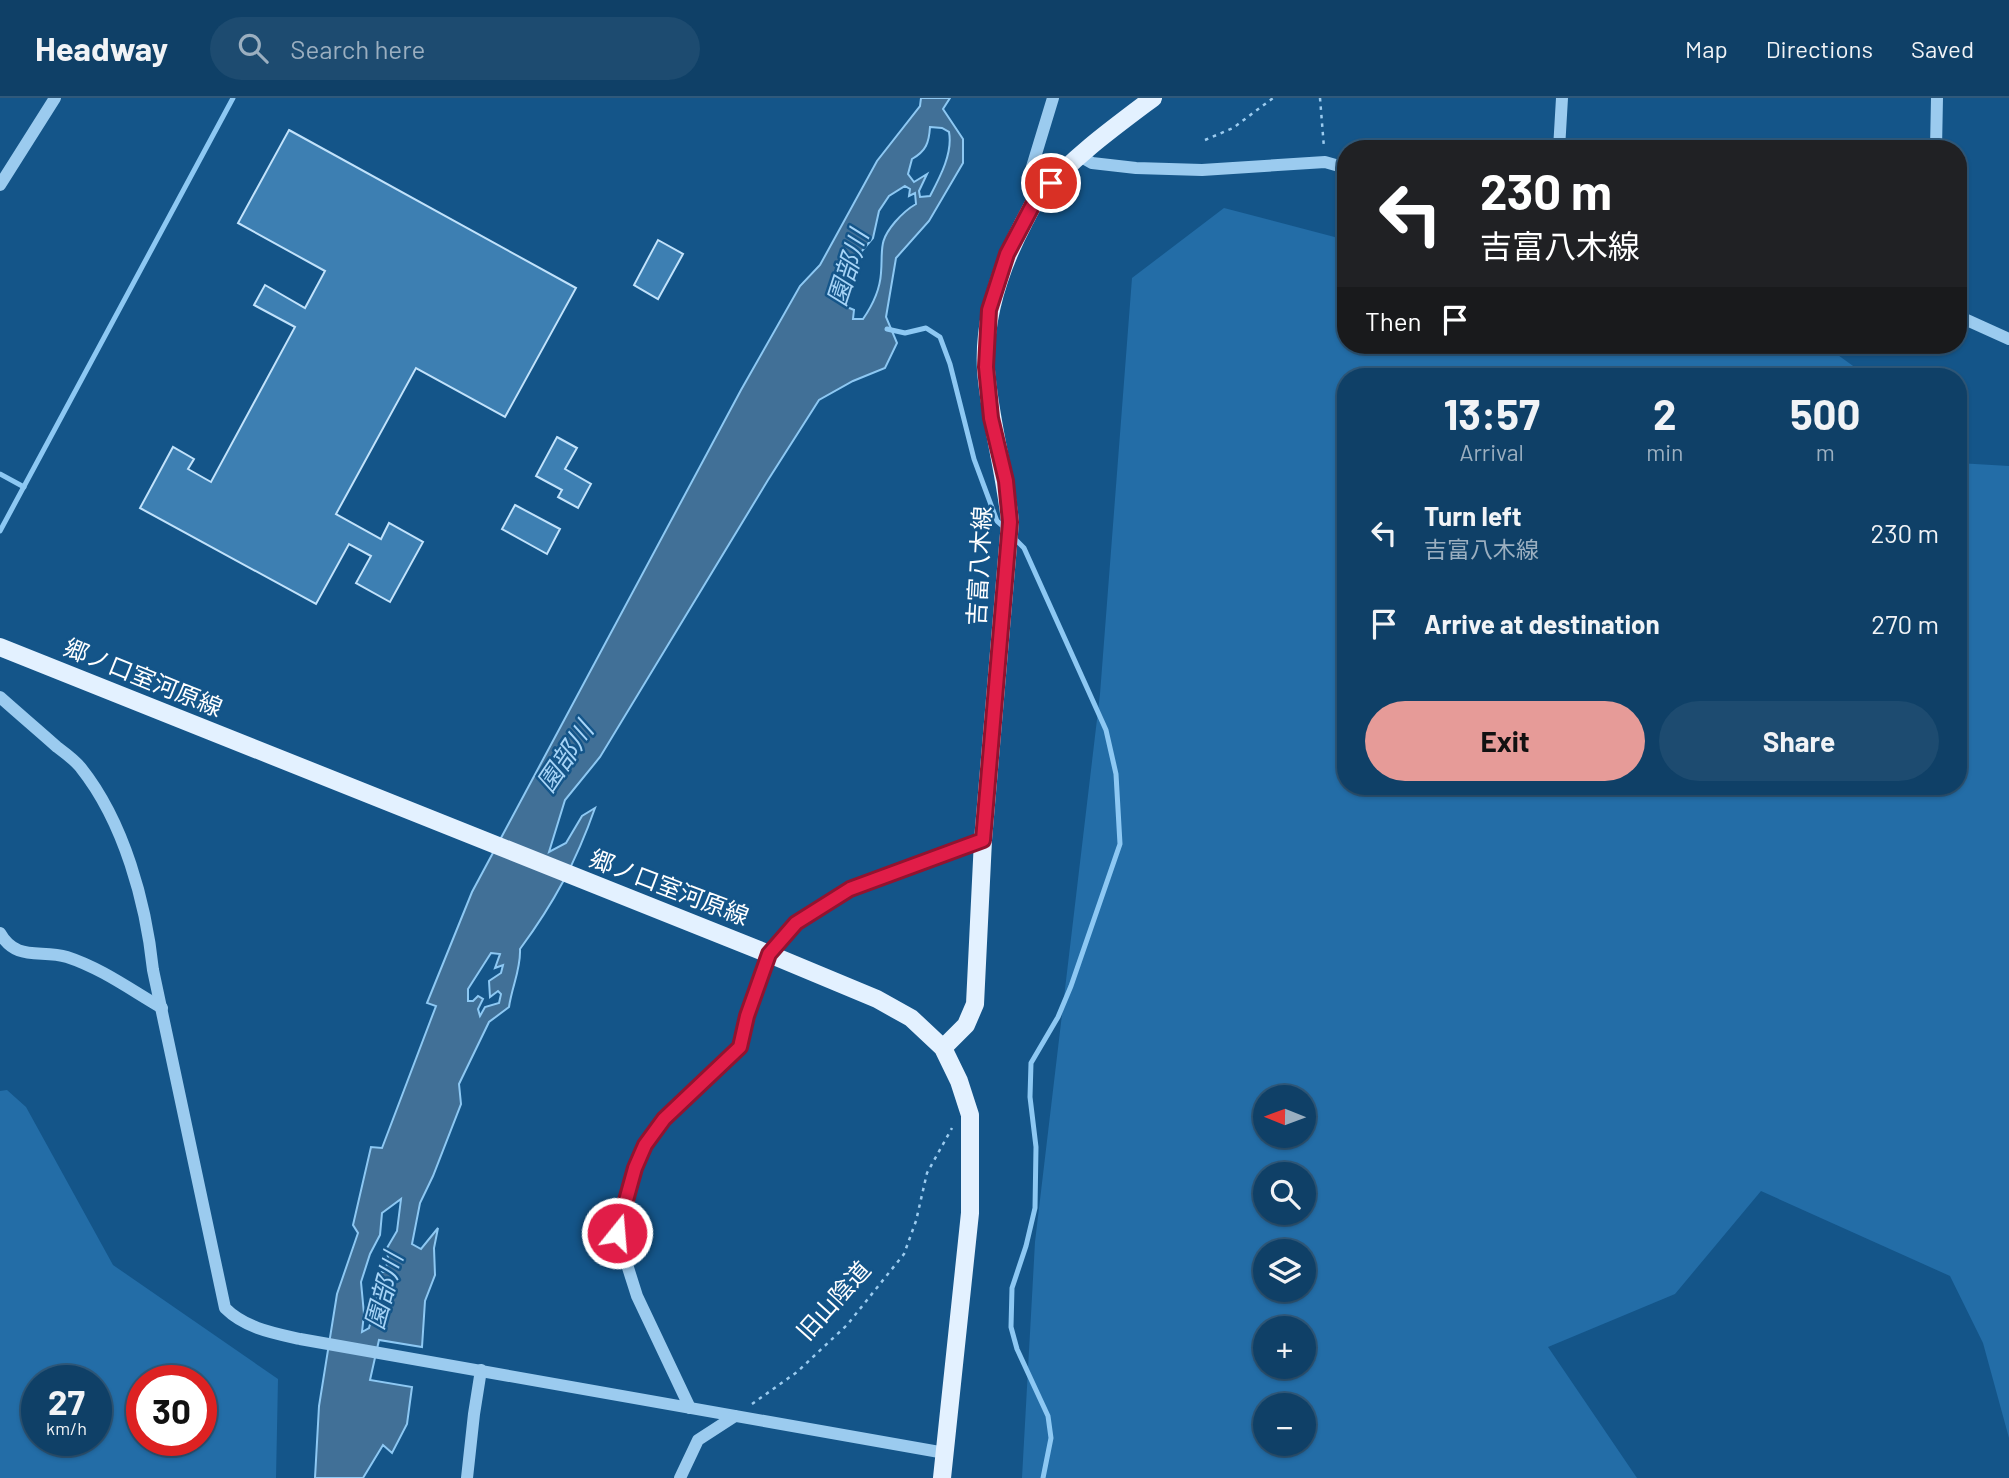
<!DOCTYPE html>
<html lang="en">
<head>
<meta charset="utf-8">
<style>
	body { margin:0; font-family:Barlow,"Noto Sans JP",sans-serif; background:#1d4b70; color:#f1f3f6; height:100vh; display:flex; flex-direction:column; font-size:26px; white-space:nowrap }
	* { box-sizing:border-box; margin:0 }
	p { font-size:23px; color:#9bafc0 }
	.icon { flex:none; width:38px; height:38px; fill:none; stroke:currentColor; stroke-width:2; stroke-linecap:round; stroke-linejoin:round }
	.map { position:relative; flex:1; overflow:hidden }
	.panel { position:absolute; left:1337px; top:270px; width:630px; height:427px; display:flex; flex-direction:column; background:#0f4067; border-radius:28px; box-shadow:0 2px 5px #0004,0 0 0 2px #2f597b }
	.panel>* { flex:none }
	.top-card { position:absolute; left:1337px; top:42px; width:630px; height:214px; border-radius:28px; box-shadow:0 2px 5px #0004,0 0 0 2px #2f597b; background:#202124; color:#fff; overflow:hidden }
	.needle { width:46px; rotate:271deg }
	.controls { position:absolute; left:1253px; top:987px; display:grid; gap:14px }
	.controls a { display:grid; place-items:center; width:63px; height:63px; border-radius:50%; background:#0f4067; box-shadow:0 2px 5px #0004,0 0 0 2px #2f597b; font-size:35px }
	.speed { position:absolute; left:21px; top:1267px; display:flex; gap:14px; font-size:35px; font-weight:700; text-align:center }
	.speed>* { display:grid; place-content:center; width:91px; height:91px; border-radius:50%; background:#0f4067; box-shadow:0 2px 5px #0004,0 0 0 2px #2f597b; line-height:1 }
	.speed small { font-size:18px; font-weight:400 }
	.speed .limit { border:10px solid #d22; background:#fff; color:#111 }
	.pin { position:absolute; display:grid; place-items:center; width:60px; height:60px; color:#fff; margin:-30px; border:4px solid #fff; border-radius:50%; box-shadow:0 2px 7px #0007 }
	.me { position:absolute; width:77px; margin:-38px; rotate:17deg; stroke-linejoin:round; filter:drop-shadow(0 0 5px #0008) }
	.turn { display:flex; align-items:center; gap:24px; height:147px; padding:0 28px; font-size:32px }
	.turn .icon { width:91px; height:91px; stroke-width:2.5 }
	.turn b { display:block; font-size:49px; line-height:60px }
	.then { display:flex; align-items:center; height:66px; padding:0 28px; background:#0003; gap:14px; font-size:26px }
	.eta { display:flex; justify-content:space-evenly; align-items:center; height:119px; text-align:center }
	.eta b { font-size:42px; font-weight:700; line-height:49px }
	.primary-button { display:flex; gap:14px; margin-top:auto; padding:14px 28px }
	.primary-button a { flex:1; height:80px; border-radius:42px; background:#e69b98; color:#111; font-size:28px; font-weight:700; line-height:80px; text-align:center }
	.primary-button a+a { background:#1d4b70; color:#f1f3f6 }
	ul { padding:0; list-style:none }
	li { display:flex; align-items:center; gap:21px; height:91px; padding:0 28px }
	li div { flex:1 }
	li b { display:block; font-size:26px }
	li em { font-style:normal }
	header { display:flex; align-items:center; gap:42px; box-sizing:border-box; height:98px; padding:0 35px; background:#0f4067; border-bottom:2px solid #2f597b }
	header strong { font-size:33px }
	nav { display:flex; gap:38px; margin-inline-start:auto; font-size:24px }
	.search { width:490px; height:63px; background:#1d4b70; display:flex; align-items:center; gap:18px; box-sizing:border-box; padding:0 24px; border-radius:38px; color:#9bafc0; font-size:26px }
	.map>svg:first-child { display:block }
	.green { fill:#236da7; fill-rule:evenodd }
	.water { fill:#417097; stroke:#8dc8f3; stroke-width:2; fill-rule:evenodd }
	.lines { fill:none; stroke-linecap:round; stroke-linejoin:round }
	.stream { stroke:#8dc8f3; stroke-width:5 }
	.building { fill:#3d7fb2; stroke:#c1e2fb; stroke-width:2 }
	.path { stroke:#9bcbef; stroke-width:2.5; stroke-dasharray:3.5 5; stroke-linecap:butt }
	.minor { stroke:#9bcbef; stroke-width:12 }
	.major { stroke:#e3f1ff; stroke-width:18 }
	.route-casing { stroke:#92132f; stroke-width:18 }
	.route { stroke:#e11d48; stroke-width:12 }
	.labels { text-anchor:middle; stroke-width:5; stroke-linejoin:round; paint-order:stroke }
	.street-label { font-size:24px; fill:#fff; stroke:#145589 }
	.water-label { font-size:26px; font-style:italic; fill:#a6d4f7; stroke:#145589 }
</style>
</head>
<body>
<header>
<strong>Headway</strong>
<div class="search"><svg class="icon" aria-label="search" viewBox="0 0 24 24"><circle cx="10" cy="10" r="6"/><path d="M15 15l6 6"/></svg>Search here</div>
<nav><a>Map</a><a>Directions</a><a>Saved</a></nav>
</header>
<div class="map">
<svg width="2009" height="1380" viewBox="0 0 2009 1380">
	<rect width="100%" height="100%" fill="#145589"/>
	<!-- green -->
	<g class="green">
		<path d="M1224 110 1346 142V247H1824L1867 278H1346V688H1958V365L2009 368V1340L1983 1245 1950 1178 1761 1093 1675 1196 1548 1249 1637 1380H1022L1035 1144 1100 596 1132 180ZM1265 999H1304V1038H1265ZM1265 1076H1304V1115H1265ZM1265 1153H1304V1192H1265ZM1265 1230H1304V1269H1265ZM1265 1307H1304V1346H1265Z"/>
		<path d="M7 992 26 1009 113 1167 278 1281 276 1380H0V993ZM37 1283H96V1342H37ZM142 1283H201V1342H142Z"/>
	</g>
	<!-- water -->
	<path class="water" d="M921 0H950L943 11 963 41V65L929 123 896 160 886 219 897 245 885 270 853 283 819 302 768 382 600 659 565 702 549 754 566 745 582 718 595 710C576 764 554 805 520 851 521 871 512 888 509 909L489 924 459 986 461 1006 433 1078 420 1105 412 1146 421 1151 438 1130 434 1150 435 1177 425 1203 422 1249 379 1242 370 1282 412 1289 407 1326 392 1355 383 1347 363 1380H315L319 1308 337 1196 358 1135 353 1127 371 1049 382 1050 436 908 427 905 472 794 741 292 800 188 820 167 877 63 920 8ZM930 29 942 30 949 34C953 55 940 79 930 98L920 99 919 93 927 76 914 84 908 76 912 61C926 53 929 45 930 29ZM905 88 910 91 909 98 915 95 916 106C907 111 902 116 895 124 878 144 883 151 881 175 880 191 872 208 863 221H853L854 212 847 209 846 202 856 160 873 140 879 113 889 98ZM491 855 500 856 495 870 503 867 501 875 489 883 490 899 498 893 501 896 499 905 485 909 480 918 478 911 483 901 478 898 473 903H468V891ZM401 1101 397 1133 387 1150 388 1161 385 1174H378L376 1204 369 1230 362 1234 364 1216 361 1184 370 1156 380 1137 382 1115Z"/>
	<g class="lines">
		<!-- stream -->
		<g class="stream">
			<polyline points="887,231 905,235 926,230 940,239 950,266 974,361 997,423 1005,430"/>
			<polyline points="0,376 24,389"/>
			<polyline points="0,433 233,0"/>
			<polyline points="1014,440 1024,450 1106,632 1116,676 1120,746 1071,888 1058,919 1031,965 1030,999 1036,1049 1035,1110 1026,1148 1012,1190 1011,1229 1017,1251 1048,1318 1051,1340 1043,1380"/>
		</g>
	</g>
	<!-- building -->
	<g class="building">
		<polygon points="289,32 576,190 505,319 416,270 336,416 381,441 389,425 423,444 390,504 356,485 371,458 349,446 316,506 140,410 173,349 194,361 188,371 211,384 295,229 254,207 265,187 305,210 325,173 238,125"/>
		<polygon points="658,142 683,156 658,201 634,187"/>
		<polygon points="557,339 577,350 565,371 591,386 578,410 558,399 562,392 536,378"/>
		<polygon points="515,407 560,431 547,456 502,431"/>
	</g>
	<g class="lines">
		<!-- path -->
		<g class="path">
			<polyline points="1320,0 1324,50"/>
			<polyline points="1205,42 1233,30 1273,0"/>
			<polyline points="752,1306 797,1274 847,1227 904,1156 916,1123 927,1075 952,1030"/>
		</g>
		<!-- minor -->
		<g class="minor">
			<polyline points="1559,51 1562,0"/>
			<polyline points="1936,51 1937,0"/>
			<polyline points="1078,57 1092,65 1136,70 1202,72 1325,64 1346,70"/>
			<polyline points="0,87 55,0"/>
			<polyline points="1037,99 1032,69 1053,0"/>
			<polyline points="1958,218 2009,241"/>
			<path d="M0 599C19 616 38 632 57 649 65 655 75 662 81 670 124 724 146 805 153 872L225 1210C245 1230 273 1235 300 1241L945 1355"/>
			<path d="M0 835C16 864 41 851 67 859 101 870 131 892 162 910"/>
			<polyline points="690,1310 637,1198 617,1135 635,1070 645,1047 664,1021 740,949 747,918 769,856 796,825 850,791 983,742"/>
			<polyline points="467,1380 474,1316 481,1272"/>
			<polyline points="680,1380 698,1342 735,1318"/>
		</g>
		<!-- major -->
		<g class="major">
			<polyline points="0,549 769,856 877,901 911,920 943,950 959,983 970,1017 970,1115 942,1380"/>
			<path d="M943 950 966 927 975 906 983 742 1010 424C1005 373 990 324 986 272 983 220 1000 170 1024 124 1029 115 1033 105 1040 97 1073 59 1113 30 1153 0"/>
		</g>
	</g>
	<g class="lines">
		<!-- route casing -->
		<g class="route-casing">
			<polyline id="route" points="617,1135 635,1070 645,1047 664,1021 740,949 747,918 769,856 796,825 850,791 983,742 1010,424 1006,383 991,320 986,269 989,212 1007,156 1037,99 1051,85"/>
		</g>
		<!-- route -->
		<use href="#route" class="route"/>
	</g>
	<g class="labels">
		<!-- street labels -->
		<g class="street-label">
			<text transform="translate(980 468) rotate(-87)" y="8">吉富八木線</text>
			<text transform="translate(143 580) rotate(22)" y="8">郷ノ口室河原線</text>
			<text transform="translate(669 790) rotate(21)" y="8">郷ノ口室河原線</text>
			<text transform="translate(834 1203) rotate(-48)" y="8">旧山陰道</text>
		</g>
		<!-- water labels -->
		<g class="water-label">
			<text transform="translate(848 170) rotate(-72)" y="9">園部川</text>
			<text transform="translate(565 659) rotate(-56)" y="9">園部川</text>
			<text transform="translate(384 1193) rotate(-75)" y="9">園部川</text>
		</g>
	</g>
</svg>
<div class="controls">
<a><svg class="needle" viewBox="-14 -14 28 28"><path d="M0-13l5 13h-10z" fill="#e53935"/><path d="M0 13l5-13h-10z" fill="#9bafc0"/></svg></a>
<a><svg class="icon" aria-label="search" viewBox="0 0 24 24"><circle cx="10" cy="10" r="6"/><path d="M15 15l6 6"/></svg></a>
<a><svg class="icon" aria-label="layers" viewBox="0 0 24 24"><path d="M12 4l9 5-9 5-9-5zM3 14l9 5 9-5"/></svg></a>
<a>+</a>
<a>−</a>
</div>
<div class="speed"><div>27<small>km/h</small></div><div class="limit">30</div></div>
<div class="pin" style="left:1051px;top:85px;background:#d93025"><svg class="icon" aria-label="arrive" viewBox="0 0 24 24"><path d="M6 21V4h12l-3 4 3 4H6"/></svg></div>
<svg class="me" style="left:617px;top:1135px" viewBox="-20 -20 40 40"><circle r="17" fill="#e11d48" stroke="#fff" stroke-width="3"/><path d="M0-11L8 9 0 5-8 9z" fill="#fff"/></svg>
<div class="top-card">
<div class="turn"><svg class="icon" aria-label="left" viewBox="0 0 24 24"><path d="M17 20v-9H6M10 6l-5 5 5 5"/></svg><div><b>230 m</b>吉富八木線</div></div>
<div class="then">Then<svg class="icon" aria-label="arrive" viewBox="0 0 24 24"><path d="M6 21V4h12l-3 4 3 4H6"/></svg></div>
</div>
<section class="panel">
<div class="eta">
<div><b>13:57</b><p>Arrival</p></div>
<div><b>2</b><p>min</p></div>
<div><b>500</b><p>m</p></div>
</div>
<ul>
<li><svg class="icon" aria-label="left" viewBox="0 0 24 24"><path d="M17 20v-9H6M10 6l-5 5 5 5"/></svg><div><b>Turn left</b><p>吉富八木線</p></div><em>230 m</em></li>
<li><svg class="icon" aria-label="arrive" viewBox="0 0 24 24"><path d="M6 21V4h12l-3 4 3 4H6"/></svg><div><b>Arrive at destination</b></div><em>270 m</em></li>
</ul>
<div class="primary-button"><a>Exit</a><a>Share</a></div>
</section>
</div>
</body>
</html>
